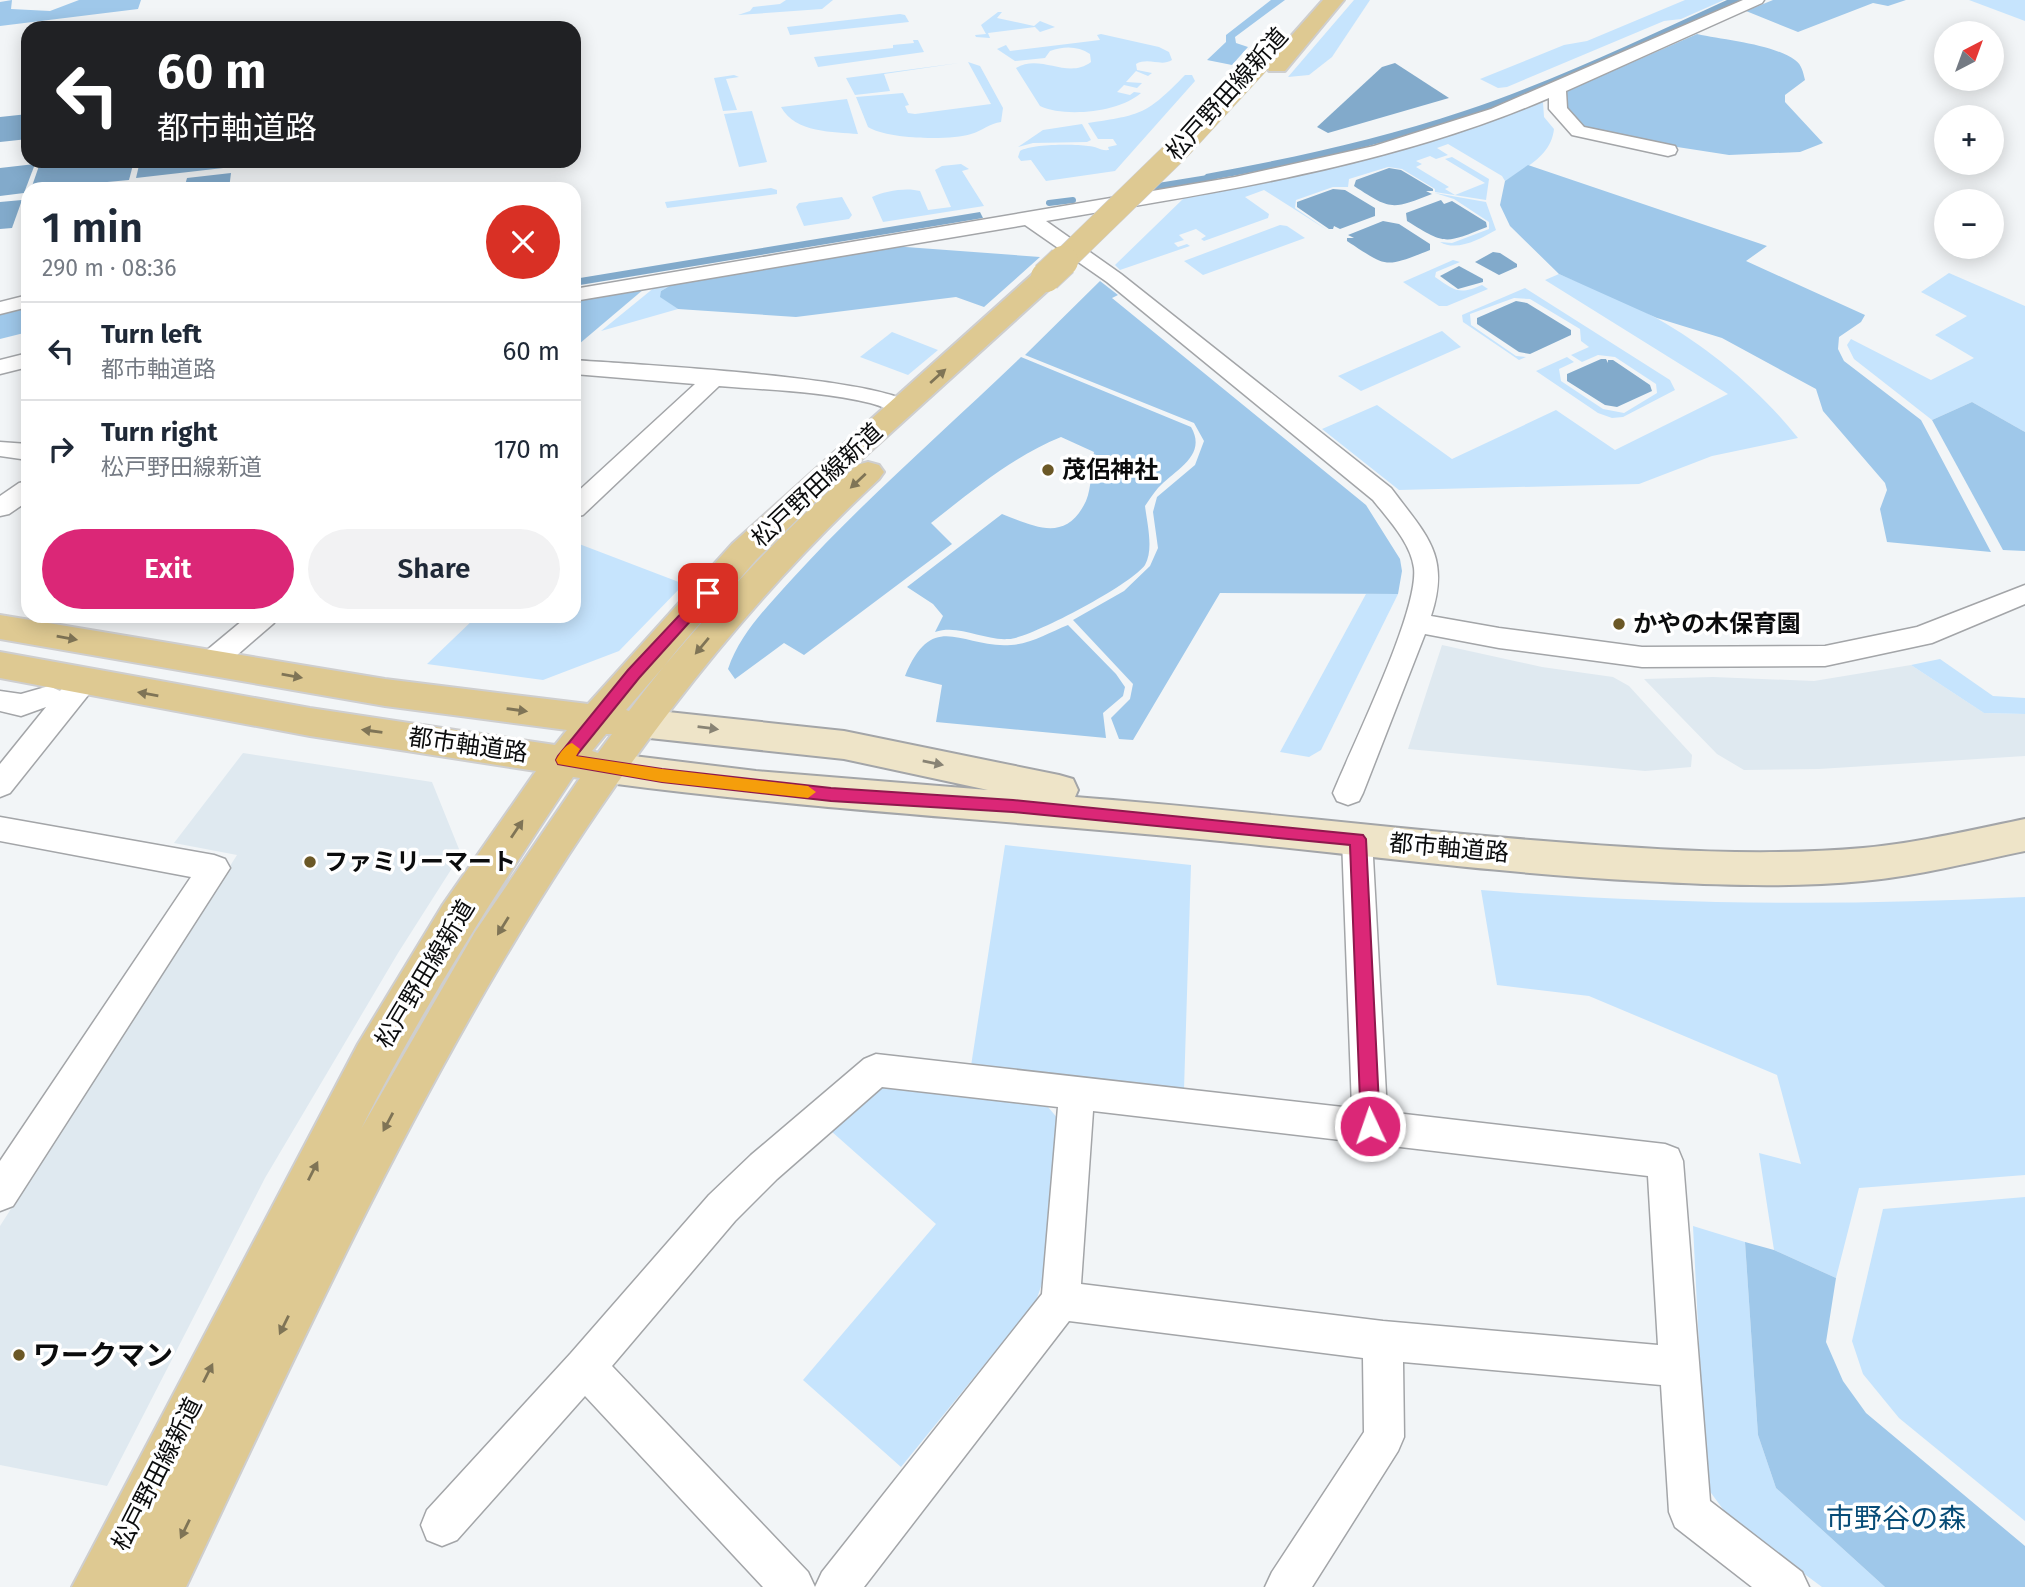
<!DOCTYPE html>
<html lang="en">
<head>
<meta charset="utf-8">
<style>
	body { margin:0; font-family:"Fira Sans","Noto Sans JP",sans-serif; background:#f2f2f3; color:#1f2937; height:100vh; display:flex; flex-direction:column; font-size:26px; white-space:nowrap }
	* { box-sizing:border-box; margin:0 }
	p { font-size:23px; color:#747a83 }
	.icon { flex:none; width:38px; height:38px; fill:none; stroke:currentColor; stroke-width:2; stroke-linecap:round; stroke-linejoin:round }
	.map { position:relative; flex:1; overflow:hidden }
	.sheet { position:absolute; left:21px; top:182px; width:560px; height:441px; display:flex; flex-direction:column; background:#fff; border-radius:21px; box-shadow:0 4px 18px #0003 }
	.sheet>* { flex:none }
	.guide { position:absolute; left:21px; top:21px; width:560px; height:147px; border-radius:21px; box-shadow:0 4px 18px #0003; background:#202124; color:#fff; overflow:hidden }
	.needle { width:46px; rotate:41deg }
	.fabs { position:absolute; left:1934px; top:21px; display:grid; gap:14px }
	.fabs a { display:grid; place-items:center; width:70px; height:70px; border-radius:50%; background:#fff; box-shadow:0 4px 18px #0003; font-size:35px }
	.pin { position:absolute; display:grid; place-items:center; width:60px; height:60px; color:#fff; margin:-30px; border-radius:14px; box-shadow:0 4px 10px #0006 }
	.me { position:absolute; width:77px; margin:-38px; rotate:357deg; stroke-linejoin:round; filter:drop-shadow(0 0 5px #0008) }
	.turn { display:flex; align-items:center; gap:24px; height:147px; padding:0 21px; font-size:32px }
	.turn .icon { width:91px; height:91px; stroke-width:2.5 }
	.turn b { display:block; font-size:49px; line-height:60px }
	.round { display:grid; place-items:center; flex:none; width:74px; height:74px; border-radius:37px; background:#f2f2f3 }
	.headline { display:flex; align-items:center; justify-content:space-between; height:119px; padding:0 21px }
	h1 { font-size:42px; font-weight:600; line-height:52px }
	.primary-button { display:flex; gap:14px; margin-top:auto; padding:14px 21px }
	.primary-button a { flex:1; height:80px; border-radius:42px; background:#db2777; color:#fff; font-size:28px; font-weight:600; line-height:80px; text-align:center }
	.primary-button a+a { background:#f2f2f3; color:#1f2937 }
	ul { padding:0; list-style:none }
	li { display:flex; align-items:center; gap:21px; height:98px; padding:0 21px; border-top:2px solid #e0e1e3 }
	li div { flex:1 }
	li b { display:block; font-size:26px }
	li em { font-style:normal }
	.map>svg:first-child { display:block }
	.built { fill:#dfe9f0 }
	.green { fill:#c6e4fd }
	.forest { fill:#9fc8ea }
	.water { fill:#82aacb }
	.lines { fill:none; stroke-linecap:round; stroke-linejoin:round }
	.stream { stroke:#82aacb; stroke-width:6 }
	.street-casing { stroke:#a3a5a8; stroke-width:3 }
	.secondary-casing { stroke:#a3a5a8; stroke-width:4 }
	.primary-casing { stroke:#cececf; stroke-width:4 }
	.street { fill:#fff; fill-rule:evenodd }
	.secondary { fill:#eee4c8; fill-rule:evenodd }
	.primary { fill:#dec992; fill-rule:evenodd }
	.primary-bridge-far1-casing { stroke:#cececf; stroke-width:25; stroke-linecap:butt }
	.primary-bridge-casing { stroke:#cececf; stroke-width:32; stroke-linecap:butt }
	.primary-bridge-far1 { stroke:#dec992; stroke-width:24 }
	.primary-bridge { stroke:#dec992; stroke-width:30 }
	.oneway { fill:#7f7456 }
	.oneway2 { fill:#888374 }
	.route { fill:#db2777; stroke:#8e194d; stroke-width:2 }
	.slow { fill:#f59e0b }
	.poi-dot { fill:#6b5826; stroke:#fff; stroke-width:2.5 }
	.labels { text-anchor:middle; stroke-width:7; stroke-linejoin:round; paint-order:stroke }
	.street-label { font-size:24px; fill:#0b0c0d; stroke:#fff }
	.poi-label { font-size:24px; font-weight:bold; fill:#0b0c0d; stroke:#fff; text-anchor:start }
	.near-poi-label { font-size:28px; font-weight:bold; fill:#0b0c0d; stroke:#fff; text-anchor:start }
	.near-park-label { font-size:28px; fill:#074c77; stroke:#fff }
</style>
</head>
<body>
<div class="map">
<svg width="2025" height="1587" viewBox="0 0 2025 1587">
	<rect width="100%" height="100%" fill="#f2f5f7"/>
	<!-- built -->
	<g class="built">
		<polygon points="1442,645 1542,667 1613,677 1629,686 1692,755 1691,767 1645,771 1408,749"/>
		<polygon points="1911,665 1984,713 2025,714 2025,756 1819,769 1744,770 1717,754 1644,679 1713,677 1814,681"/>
		<polygon points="243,753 432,782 461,854 398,953 265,1178 107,1486 0,1465 0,1226 237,855 174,843"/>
	</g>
	<!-- green -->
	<g class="green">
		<polygon points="786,0 833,0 822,9 738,15 750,11 753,7 780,4"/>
		<polygon points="1354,0 1370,0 1332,57 1309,75 1288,77"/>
		<polygon points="1685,0 1724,0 1681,19 1664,21 1507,87 1498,88 1480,79 1564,45 1587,41"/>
		<polygon points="1969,0 2025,0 2025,21"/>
		<polygon points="998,12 1002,12 997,18 1034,26 1040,21 1055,27 1040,32 1035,27 988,33 990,38 976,37 975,35 986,34 981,25"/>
		<polygon points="900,14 905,15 909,22 790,35 787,27"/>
		<path d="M1101 34 1159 47 1169 52 1172 60C1161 67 1149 57 1136 64L1137 70 1152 73 1148 76 1136 71 1126 82 1142 83 1137 88 1124 85 1117 92 1130 95 1134 92 1141 93C1120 112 1065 118 1040 106L1016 68C1041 53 1067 80 1091 62L1090 54C1078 46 1064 46 1050 51L1045 58 1015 61 997 49 1006 45 1010 51 1100 40 1097 35Z"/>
		<polygon points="913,40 918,40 924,52 818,67 814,57 893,48 893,45 914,43"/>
		<path d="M968 62 980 66 1003 108 1001 122C990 123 982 131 971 134 949 141 886 139 868 127L856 97 903 93 909 105 905 106 908 113 915 114 991 104Z"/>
		<polygon points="959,63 884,74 890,91 855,95 846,78"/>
		<polygon points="734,75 739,77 726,79 737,110 723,111 714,78"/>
		<path d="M1185 75H1192L1195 81 1115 171 1046 181 1031 160 1021 161 1018 157 1020 151C1032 144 1073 144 1088 146 1097 146 1099 151 1109 150L1108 147 1117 145 1113 139H1098L1088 123C1142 115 1147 114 1185 75Z"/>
		<path d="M847 99 858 134C834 132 795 133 781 107Z"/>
		<path d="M1543 102 1544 117 1554 129C1551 156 1526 167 1505 181L1502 176 1448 144 1437 148 1448 155 1436 159 1430 156 1416 161 1422 164 1416 167 1449 187 1445 189 1455 195 1485 183 1445 159 1452 157 1489 179 1486 200 1435 192V189L1402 169 1388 167 1349 179 1348 187H1333L1296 200 1295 208 1327 230 1264 190 1245 197 1269 214 1268 218 1204 241 1201 239 1206 236 1196 229 1179 235 1184 240 1174 243 1178 247 1187 244 1190 246 1120 270 1115 265 1185 197 1260 184 1363 160 1487 123Z"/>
		<polygon points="752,111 767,162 739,167 724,114"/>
		<polygon points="1082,124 1091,140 1087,142 1033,143 1018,147 1043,130"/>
		<path d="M961 164 969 169 962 171 984 206 883 222 872 197C884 191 907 187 920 191L928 210 951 207 935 170 942 166Z"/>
		<polygon points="771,188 777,190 777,194 667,208 665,202"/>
		<path d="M1435 193 1486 202 1496 230C1480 239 1457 252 1440 242L1452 243 1489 229V222L1454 199Z"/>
		<polygon points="842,197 852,215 849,219 804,226 796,207 799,203"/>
		<polygon points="1280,225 1287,226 1305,238 1203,275 1184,261"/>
		<path d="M1453 260 1460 262 1436 272 1435 277C1455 291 1459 295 1482 285L1488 289 1447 306H1439L1403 282Z"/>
		<polygon points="1949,273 2025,306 2025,432 1972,402 1932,420 1854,359 1847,345 1851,339 1931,380 1974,358 1935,335 1967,316 1921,292"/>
		<path d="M1559 274C1592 288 1627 301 1658 319 1709 348 1761 391 1798 438L1712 456 1639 484 1399 490 1322 429 1377 405 1452 459 1556 410 1615 450 1728 394 1545 280Z"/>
		<polygon points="673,284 661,291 661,297 678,309 601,331 655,287"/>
		<polygon points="1525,288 1670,380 1675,390 1623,417 1612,418 1598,413 1536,371 1567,357 1574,362 1559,369 1561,381 1603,409 1624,413 1657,393 1656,384 1615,357 1598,355 1582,362 1571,355 1589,347 1581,341 1580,329 1530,299 1514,298 1470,314 1471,325 1516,356 1526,357 1519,360 1463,322 1462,315"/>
		<polygon points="1442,331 1461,347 1361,391 1338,376"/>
		<polygon points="892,332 938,350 908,375 860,357"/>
		<polygon points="574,542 684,584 619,651 543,680 427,664 477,616 574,616"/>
		<polygon points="1366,594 1398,594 1321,750 1309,757 1280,752"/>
		<polygon points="1940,659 1993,696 2025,698 2025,714 1984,713 1911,665"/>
		<polygon points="1005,845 1191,865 1184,1089 971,1066"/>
		<path d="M1481 890C1663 905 1843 906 2025 897V1175L1859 1188 1836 1278 1774 1250 1759 1153 1801 1164 1777 1075 1589 996 1497 985Z"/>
		<polygon points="879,1086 1048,1107 1059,1120 1045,1275 1036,1301 901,1467 803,1380 936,1224 831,1131"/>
		<polygon points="2025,1197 2025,1521 1899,1418 1863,1374 1852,1341 1883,1209"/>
		<polygon points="1693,1226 1745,1242 1758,1435 1776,1488 1885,1587 1822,1587 1730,1519 1706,1486"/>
	</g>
	<!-- forest -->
	<g class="forest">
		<polygon points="12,0 11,9 50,11 79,0 141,0 138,9 0,26 0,2"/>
		<polygon points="1271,0 1285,0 1235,37 1236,43 1248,47 1232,65 1207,60 1226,42 1226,35"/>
		<polygon points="1773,0 1906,0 1888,6 1873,3 1798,32 1746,11"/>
		<path d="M1697 34C1724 40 1773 44 1795 60 1802 65 1803 72 1805 80L1785 95V102L1823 143 1800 152 1729 155 1645 142 1584 129 1563 107 1562 100 1567 91Z"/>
		<polygon points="1528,165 1767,246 1746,261 1865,315 1861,322 1839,337 1838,349 1844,361 1921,420 1991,552 1887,542 1880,509 1887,490 1885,483 1823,411 1816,389 1722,338 1657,318 1559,274 1510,226 1500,205 1505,181"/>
		<polygon points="892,246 1040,257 984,307 956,297 796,317 678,309 660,297 661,291 673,284"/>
		<polygon points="1100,281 1118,295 1112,298 1366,505 1400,559 1402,571 1398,594 1220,593 1133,740 1119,739 1111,718 1130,699 1133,684 1073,620 1124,591 1150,566 1158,548 1153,512 1157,497 1195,465 1204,441 1194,423 1025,355"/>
		<polygon points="644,289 579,344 574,345 574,301"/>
		<polygon points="28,307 28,332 0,339 0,314"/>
		<path d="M1021 357 1191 427C1208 456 1174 470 1158 488 1153 494 1149 500 1145 506 1147 523 1154 549 1145 565 1132 584 1031 638 1009 639 983 641 960 624 935 632L943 616 933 604 907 587 1002 514C1036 527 1066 543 1086 501 1092 487 1091 467 1094 452L1061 437C1012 457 972 491 931 523L952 544 804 655 784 643 735 679 728 669C740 633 768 606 793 578 864 500 945 430 1021 357Z"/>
		<polygon points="1972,402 2025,432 2025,551 2003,550 1932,420"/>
		<path d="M1068 625 1116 674 1125 687 1123 696 1103 713 1106 738 936 722 942 685 905 676C933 608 962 649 1011 645 1031 644 1050 632 1068 625Z"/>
		<polygon points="1745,1242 1774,1250 1836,1278 1826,1342 1843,1381 1866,1413 2025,1546 2025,1587 1885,1587 1776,1488 1758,1435"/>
	</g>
	<!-- water -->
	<g class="water">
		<path d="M1727 0H1744C1673 31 1602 65 1529 94 1424 136 1310 163 1199 182L1206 174C1293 158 1380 139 1464 111 1554 81 1641 39 1727 0Z"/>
		<polygon points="1395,63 1449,98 1328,133 1317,127 1382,67"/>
		<polygon points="28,114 28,139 0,142 0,117"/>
		<polygon points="62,161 134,161 129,180 31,189 40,163"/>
		<polygon points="140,161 234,161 232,167 136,178"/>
		<polygon points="35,164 24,193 0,196 0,168"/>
		<path d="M1389 168 1401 170 1433 189V191H1426L1432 194C1391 210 1391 210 1354 186L1356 180Z"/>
		<polygon points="231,173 229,189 184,189 187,178"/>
		<polygon points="1333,189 1345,190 1375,208 1375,216 1340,229 1334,226 1333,229 1329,229 1297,207 1297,202"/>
		<polygon points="22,200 12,228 0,229 0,202"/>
		<path d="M1441 200 1444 204 1452 201 1486 222 1487 227C1444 244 1446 245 1407 221L1406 213Z"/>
		<polygon points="980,212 983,218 574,286 574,279"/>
		<path d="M1383 221 1399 224 1430 244V250C1384 268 1388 268 1347 241V238H1354L1348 235Z"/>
		<polygon points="1493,252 1500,253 1517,264 1517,267 1499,275 1475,262"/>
		<polygon points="1459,266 1483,279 1483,282 1458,289 1440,276"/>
		<polygon points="1516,301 1527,303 1571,330 1571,335 1530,354 1519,352 1477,324 1477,318"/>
		<polygon points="1601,359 1606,359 1608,363 1608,360 1613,360 1650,385 1652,391 1617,407 1605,405 1567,381 1567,374"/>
	</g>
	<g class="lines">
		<!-- stream -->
		<g class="stream">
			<polyline points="1146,188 1214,177"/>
			<polyline points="1049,203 1073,200"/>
		</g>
		<!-- street casing -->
		<g class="street-casing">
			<g id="street">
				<path d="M1743 0H1764L1762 3 1566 91 1567 108 1584 127 1675 146 1677 150 1675 154 1668 156 1572 135 1549 109V98C1389 167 1216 192 1046 221L1121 274 1391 488C1426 535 1451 555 1431 616L1499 628 1642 647 1825 646 1917 627 2025 585V604L1932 643 1825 666 1642 667 1499 648 1425 634 1363 793 1359 801 1348 805 1337 801 1333 793C1352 746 1419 611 1414 568 1411 543 1388 519 1373 500L1107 282 1025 225 574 301V289L1235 177 1374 146 1491 109Z"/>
				<polygon points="28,295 28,307 0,314 0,302"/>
				<polygon points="28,353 28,367 0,374 0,360"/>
				<path d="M574 360C623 364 894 377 915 407L911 412C896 416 884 406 870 403 821 391 769 390 719 386L583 515 574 517V495L695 384 574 374Z"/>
				<polygon points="0,442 28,444 28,460 0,456"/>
				<polygon points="28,481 28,501 9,514 0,516 0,496 19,483"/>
				<polygon points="248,616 278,616 274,623 221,669 211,672 201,669 197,662 201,655"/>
				<polygon points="83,672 93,675 97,682 93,689 10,793 0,797 0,764 46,707 21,716 0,711 0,691 21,694 49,686 60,691 73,675"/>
				<polygon points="0,817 214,855 225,859 230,868 13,1206 0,1211 0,1161 191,877 0,841"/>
				<path d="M1357 827 1368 830 1372 839 1387 1112 1665 1144 1678 1149 1683 1161 1710 1501 1802 1572 1809 1587H1752L1675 1527 1669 1512 1661 1385 1403 1362 1404 1437 1398 1451 1312 1587H1265L1272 1572 1364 1432 1363 1358 1069 1321 864 1587H815L822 1572 1042 1294 1058 1107 882 1087 777 1179 735 1221 612 1366 808 1572 815 1587H763L585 1396 457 1540 442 1546 427 1540 421 1525 427 1510 571 1353 709 1195 751 1155 864 1059 876 1054 1352 1108 1342 839 1346 830ZM1093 1111 1648 1176 1658 1345 1383 1321 1081 1284Z"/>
			</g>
		</g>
		<!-- secondary casing -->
		<g class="secondary-casing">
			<path id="secondary" d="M640 709 844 731 1059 775 1073 779 1078 790 1075 797C1235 809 1395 830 1556 842 1657 850 1761 857 1863 848 1918 843 1971 830 2025 819V851C1971 862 1918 876 1863 881 1790 888 1715 885 1642 881 1494 873 1347 853 1200 839 1003 820 805 809 609 783L596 778 590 768 596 758 609 753 756 771 988 790 844 759 640 737 627 733 622 723 627 713Z"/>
		</g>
		<!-- primary casing -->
		<g class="primary-casing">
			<g id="primary">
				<polygon points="1323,0 1344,0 1285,71 1269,71 1266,66 1269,61"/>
				<path d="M1046 269 1056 271 1059 277 1056 283 821 496 756 560 626 710 629 711C696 621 774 540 857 465L868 462 879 465 884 472 879 479C555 780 372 1194 186 1587H72L358 1044 442 906 536 771 310 736 0 678V652L310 708 555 745 567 730 385 706 0 639V615L385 679 588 704 732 544 1036 271ZM606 734H612L598 753 592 751ZM573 777 580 778 475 932 361 1129C423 1006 497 891 573 777Z"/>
			</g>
		</g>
		<!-- street -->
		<use href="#street" class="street"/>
		<!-- secondary -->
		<use href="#secondary" class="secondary"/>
		<!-- primary -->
		<use href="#primary" class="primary"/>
		<!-- primary-bridge-far1 casing -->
		<g class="primary-bridge-far1-casing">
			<polyline id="primary-bridge-far1" points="1061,263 1177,150 1258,62"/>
		</g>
		<!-- primary-bridge casing -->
		<g class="primary-bridge-casing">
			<polyline id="primary-bridge" points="1046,277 1063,261"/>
		</g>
		<!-- primary-bridge-far1 -->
		<use href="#primary-bridge-far1" class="primary-bridge-far1"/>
		<!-- primary-bridge -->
		<use href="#primary-bridge" class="primary-bridge"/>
	</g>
	<!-- one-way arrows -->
	<defs><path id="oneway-solid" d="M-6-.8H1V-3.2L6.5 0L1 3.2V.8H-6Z" transform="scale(1.75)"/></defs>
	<g class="oneway">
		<use href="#oneway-solid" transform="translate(938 376) rotate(-42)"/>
		<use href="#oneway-solid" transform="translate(858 481) rotate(137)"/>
		<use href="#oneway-solid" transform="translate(67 638) rotate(10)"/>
		<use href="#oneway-solid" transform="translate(702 646) rotate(130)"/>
		<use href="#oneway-solid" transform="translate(292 676) rotate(10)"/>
		<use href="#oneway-solid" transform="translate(148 694) rotate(-170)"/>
		<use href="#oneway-solid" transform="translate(517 710) rotate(8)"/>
		<use href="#oneway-solid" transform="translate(372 731) rotate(-172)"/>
		<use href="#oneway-solid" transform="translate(517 829) rotate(-56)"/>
		<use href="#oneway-solid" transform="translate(503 926) rotate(122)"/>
		<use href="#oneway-solid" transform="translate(388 1122) rotate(118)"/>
		<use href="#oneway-solid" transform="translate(313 1171) rotate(-63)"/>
		<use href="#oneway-solid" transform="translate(284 1325) rotate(116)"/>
		<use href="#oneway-solid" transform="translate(208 1373) rotate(-63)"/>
		<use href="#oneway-solid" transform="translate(185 1529) rotate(116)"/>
	</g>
	<g class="oneway2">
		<use href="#oneway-solid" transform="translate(708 728) rotate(7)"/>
		<use href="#oneway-solid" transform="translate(933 763) rotate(11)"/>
	</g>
	<!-- route -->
	<polygon class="route" points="708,588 715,593 712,597 639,678 576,756 662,769 831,788 1013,800 1363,835 1366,839 1380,1126 1377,1132 1370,1135 1364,1132 1361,1126 1350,845 1013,812 831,801 662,782 558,764 556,760 558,756 628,670 703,590"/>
	<!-- slow -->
	<path class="slow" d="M572 743 580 749 576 756 662 769 808 786 816 792 808 798 662 782 558 764 556 760C560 753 565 745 572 743Z"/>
	<!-- markers -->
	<g class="poi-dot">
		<circle cx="1048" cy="470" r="7"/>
		<circle cx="1619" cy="624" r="7"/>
		<circle cx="310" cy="862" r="7"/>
		<circle cx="19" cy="1355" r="7"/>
	</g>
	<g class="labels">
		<!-- street labels -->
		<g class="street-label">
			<text transform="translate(1227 94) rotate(-48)" y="8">松戸野田線新道</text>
			<text transform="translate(817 485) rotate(-43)" y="8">松戸野田線新道</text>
			<text transform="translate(468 745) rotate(8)" y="8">都市軸道路</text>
			<text transform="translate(1449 848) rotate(5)" y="8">都市軸道路</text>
			<text transform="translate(425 974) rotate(-59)" y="8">松戸野田線新道</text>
			<text transform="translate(157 1474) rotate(-63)" y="8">松戸野田線新道</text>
		</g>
		<!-- poi labels -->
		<g class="poi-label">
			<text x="1062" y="478">茂侶神社</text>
			<text x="1633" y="632">かやの木保育園</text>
			<text x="324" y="870">ファミリーマート</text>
		</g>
		<!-- near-poi labels -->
		<g class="near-poi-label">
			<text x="33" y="1365">ワークマン</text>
		</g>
		<!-- near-park labels -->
		<g class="near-park-label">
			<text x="1896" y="1528">市野谷の森</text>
		</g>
	</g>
</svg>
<div class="fabs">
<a><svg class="needle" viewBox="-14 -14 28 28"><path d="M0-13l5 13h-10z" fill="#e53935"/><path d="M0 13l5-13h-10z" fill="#747a83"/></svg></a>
<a>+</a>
<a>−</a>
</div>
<div class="pin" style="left:708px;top:593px;background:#d93025"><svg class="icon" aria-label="arrive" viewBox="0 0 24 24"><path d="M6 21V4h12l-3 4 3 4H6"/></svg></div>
<svg class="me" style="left:1370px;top:1126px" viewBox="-20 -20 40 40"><circle r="17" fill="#db2777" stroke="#fff" stroke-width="3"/><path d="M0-11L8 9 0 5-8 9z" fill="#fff"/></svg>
<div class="guide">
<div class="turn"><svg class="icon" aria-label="left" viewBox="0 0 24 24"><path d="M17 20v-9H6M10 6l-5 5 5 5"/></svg><div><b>60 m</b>都市軸道路</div></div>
</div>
<section class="sheet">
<div class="headline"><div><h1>1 min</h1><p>290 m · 08:36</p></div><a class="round" style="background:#d93025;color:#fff"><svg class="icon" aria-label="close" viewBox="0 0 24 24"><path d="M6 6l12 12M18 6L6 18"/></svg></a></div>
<ul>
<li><svg class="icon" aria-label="left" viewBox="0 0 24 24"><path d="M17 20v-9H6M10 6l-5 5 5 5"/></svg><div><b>Turn left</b><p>都市軸道路</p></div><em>60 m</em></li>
<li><svg class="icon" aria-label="right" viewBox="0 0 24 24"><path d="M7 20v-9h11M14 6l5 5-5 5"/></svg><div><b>Turn right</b><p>松戸野田線新道</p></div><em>170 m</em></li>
</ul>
<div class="primary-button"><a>Exit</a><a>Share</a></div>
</section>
</div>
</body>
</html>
